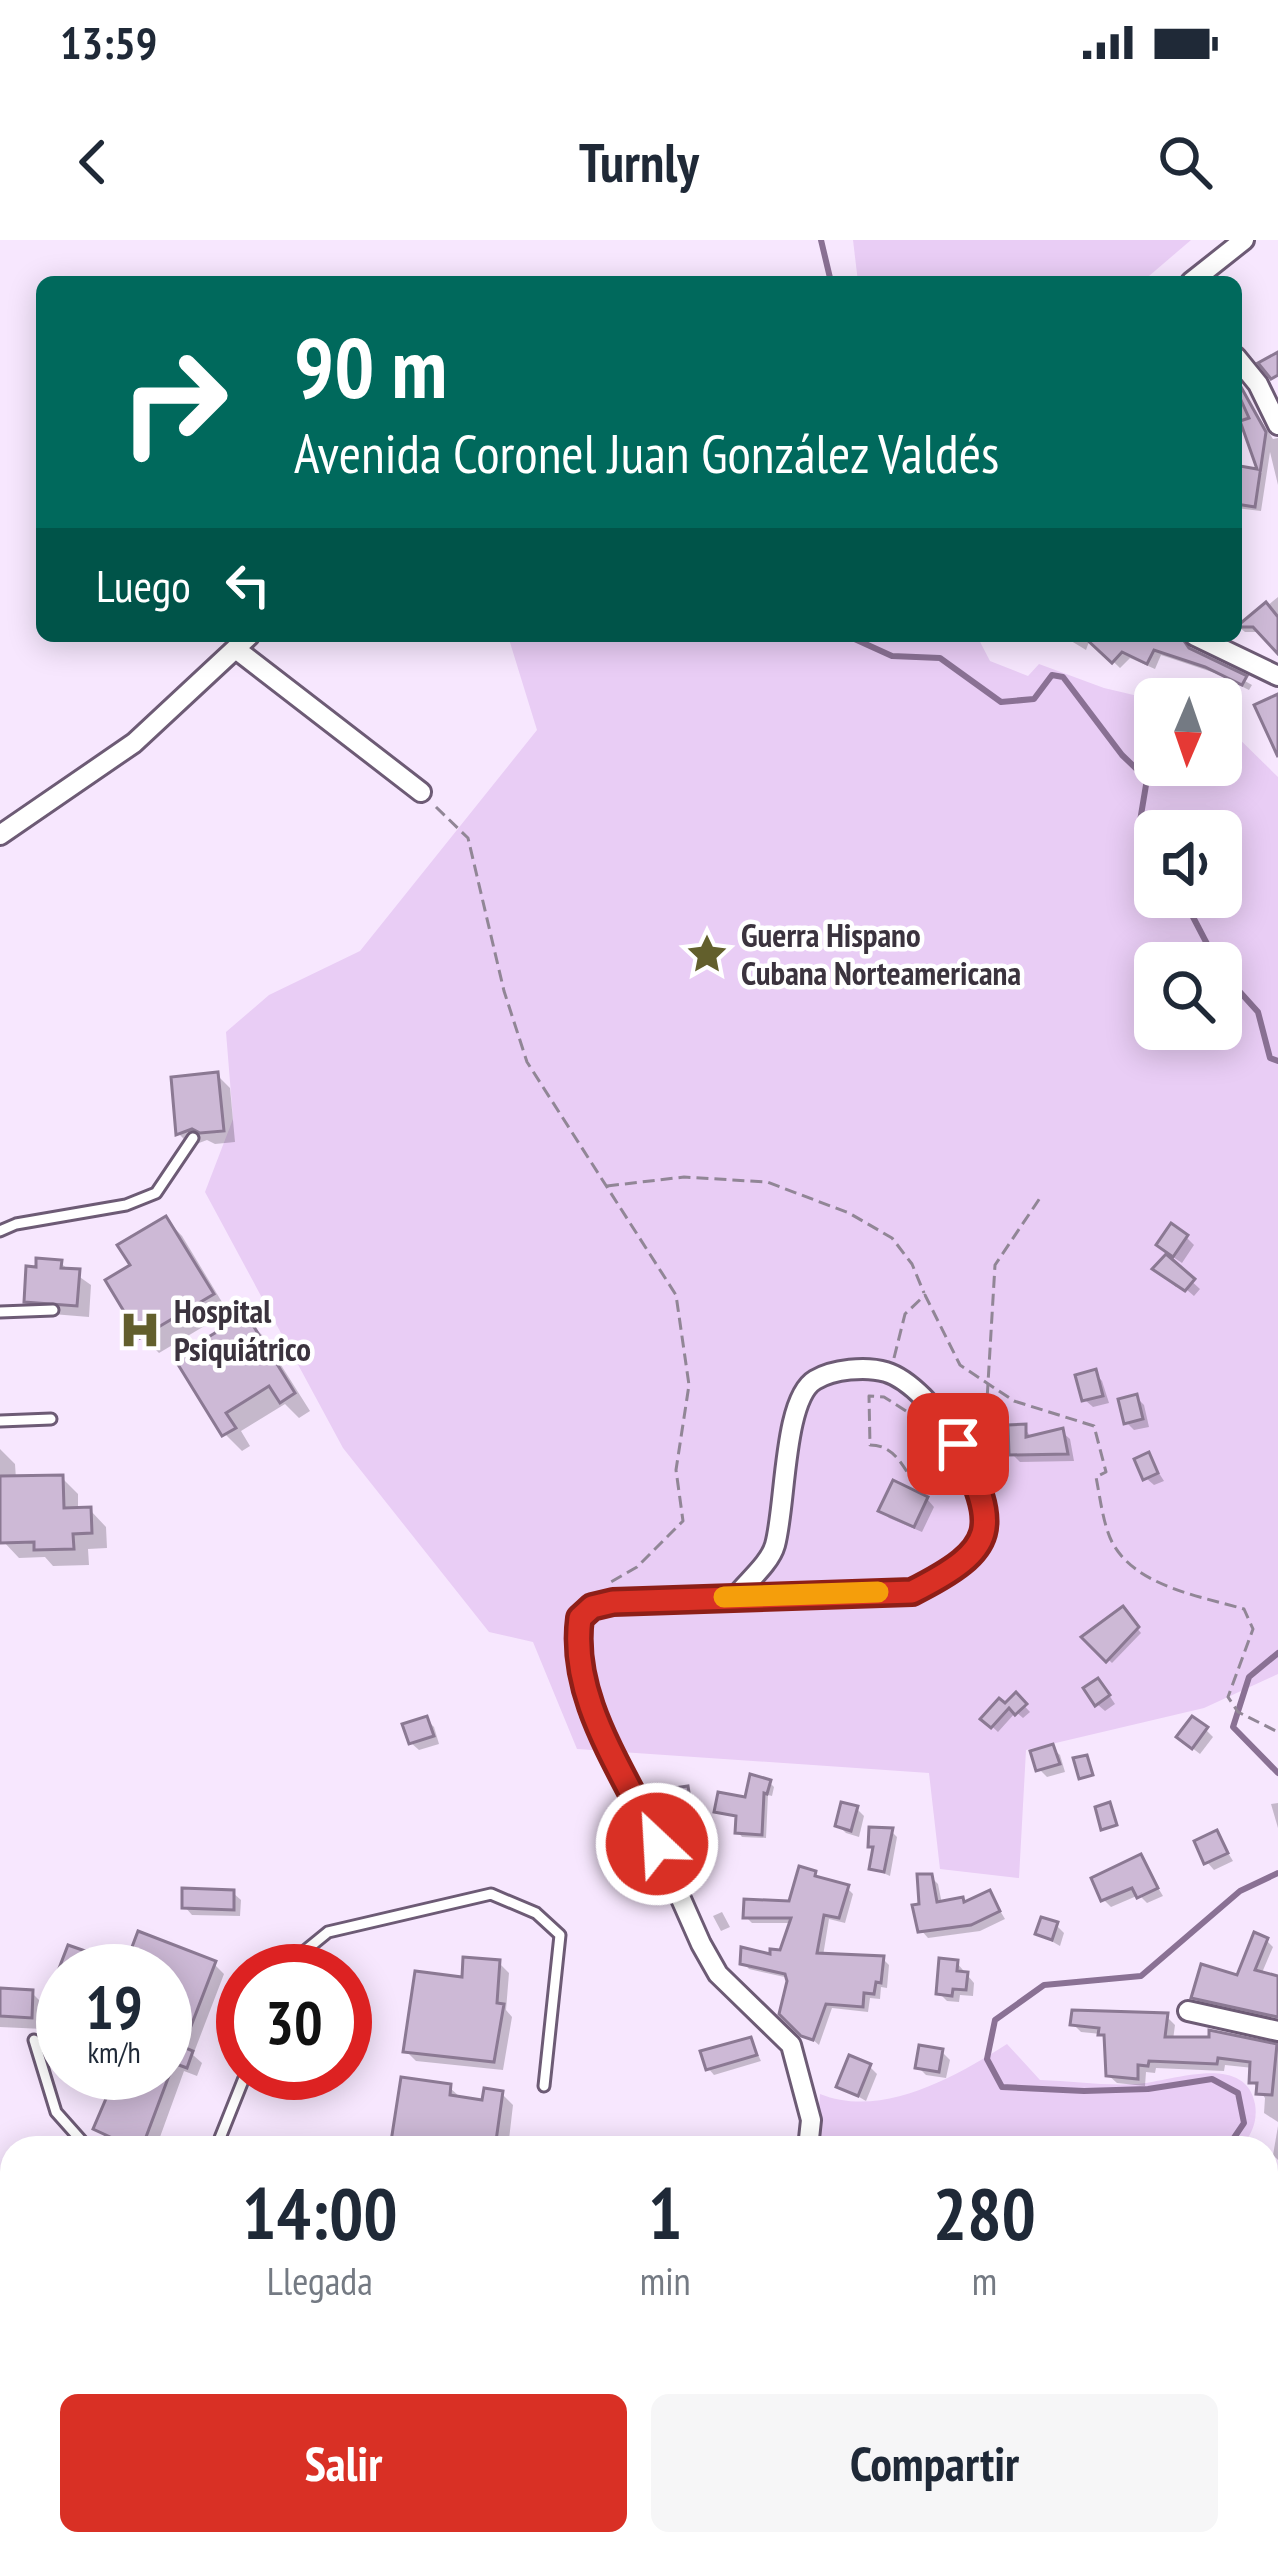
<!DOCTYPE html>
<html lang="es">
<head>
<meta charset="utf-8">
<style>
	body { margin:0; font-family:"PT Sans Narrow",sans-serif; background:#f6f6f7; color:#1f2937; height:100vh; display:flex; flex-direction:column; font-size:45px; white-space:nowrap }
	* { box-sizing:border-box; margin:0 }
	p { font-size:39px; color:#747a83 }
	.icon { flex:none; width:66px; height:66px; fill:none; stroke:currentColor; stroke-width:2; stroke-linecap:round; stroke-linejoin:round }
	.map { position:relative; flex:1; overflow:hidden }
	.panel { position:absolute; left:0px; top:1896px; width:1278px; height:420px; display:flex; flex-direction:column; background:#fff; border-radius:36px 36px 0 0; box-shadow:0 6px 30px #0003 }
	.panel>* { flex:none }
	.banner { position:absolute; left:36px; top:36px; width:1206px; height:366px; border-radius:18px; box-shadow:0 6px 30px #0003; background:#00695c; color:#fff; overflow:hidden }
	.needle { width:78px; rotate:182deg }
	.fabs { position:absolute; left:1134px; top:438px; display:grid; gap:24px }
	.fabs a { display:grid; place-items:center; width:108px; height:108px; border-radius:18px; background:#fff; box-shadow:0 6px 30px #0003; font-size:60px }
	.speed { position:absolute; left:36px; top:1704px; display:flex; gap:24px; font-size:60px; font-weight:700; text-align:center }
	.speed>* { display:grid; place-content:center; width:156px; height:156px; border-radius:50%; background:#fff; box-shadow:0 6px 30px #0003; line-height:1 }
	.speed small { font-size:30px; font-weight:400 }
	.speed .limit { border:18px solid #d22; background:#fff; color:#111 }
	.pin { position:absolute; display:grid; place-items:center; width:102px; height:102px; color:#fff; margin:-51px; border-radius:24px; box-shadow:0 6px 18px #0006 }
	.me { position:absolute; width:132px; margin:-66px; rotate:335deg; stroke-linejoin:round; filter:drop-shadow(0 0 9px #0008) }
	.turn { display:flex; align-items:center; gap:42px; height:252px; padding:0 60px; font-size:54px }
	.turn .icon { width:156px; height:156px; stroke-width:2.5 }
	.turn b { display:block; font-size:84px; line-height:102px }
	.then { display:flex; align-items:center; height:114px; padding:0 60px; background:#0003; gap:24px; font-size:45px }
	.eta { display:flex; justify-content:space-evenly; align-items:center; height:204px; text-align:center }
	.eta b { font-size:72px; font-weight:800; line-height:84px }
	.button { display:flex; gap:24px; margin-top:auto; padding:24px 60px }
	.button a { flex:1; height:138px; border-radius:18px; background:#d93025; color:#fff; font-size:48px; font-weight:800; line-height:138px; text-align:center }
	.button a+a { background:#f6f6f7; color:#1f2937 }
	.status { display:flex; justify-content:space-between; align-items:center; height:84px; padding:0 60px; background:#fff; direction:ltr }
	.status svg { height:33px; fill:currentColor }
	header { display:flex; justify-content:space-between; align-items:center; height:156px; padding:0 60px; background:#fff; font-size:54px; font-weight:800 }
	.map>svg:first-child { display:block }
	.green { fill:#e9cdf5; fill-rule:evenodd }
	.shadow { fill:#0003 }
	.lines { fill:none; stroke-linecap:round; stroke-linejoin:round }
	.stream { stroke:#8a7194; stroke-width:6 }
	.building { fill:#cdb9d6; stroke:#8b7993; stroke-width:3 }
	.service-casing { stroke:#6d5b75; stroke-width:15 }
	.minor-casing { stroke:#6d5b75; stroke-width:24 }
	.tertiary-casing { stroke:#6d5b75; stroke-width:30 }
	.path { stroke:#918696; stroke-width:3; stroke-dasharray:12 6; stroke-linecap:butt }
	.service { stroke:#fff; stroke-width:9 }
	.minor { stroke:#fff; stroke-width:18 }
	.tertiary { stroke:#fff; stroke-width:24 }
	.route-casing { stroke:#8d1f18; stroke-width:30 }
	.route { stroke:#d93025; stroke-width:21 }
	.slow { stroke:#f59e0b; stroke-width:21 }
	.labels { text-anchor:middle; stroke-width:9; stroke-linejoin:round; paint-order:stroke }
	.poi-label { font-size:33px; font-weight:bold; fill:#3b333e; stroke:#fff; text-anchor:start }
</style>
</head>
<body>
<div class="status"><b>13:59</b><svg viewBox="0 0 49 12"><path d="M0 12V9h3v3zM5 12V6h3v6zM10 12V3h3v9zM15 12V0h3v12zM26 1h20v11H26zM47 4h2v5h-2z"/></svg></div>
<header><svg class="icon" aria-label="back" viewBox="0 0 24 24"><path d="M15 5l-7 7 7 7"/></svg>Turnly<svg class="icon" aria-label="search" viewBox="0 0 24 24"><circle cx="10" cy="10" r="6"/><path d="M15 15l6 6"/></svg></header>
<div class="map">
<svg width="1278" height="2316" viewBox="0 0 1278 2316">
	<rect width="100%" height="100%" fill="#f7e7fe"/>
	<!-- green -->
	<g class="green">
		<polygon points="853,0 1191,0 1142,42 858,42"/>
		<path d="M508 396H977L990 421 1028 436 1039 424 1104 448 1155 460V525H1221V481L1278 537V1434L1204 1468 1026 1510 1019 1638 940 1629 929 1533 577 1509 533 1402 489 1392 343 1208 205 952 233 879 226 792 269 755 360 711 537 490ZM1155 591H1221V657H1155ZM1155 723H1221V789H1155Z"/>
		<path d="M1007 1804 1040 1840C1072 1841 1105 1846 1136 1844 1170 1842 1245 1811 1255 1864 1258 1882 1251 1895 1241 1908H816L820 1854C882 1879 955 1837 1007 1804Z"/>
	</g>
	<!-- shadow -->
	<g class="shadow">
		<polygon points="1236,141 1273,199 1278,198 1278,245 1270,212 1261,271 1236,268 1242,230 1262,233 1236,162"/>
		<polygon points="1278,357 1278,408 1262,392 1245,392 1240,388"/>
		<polygon points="1063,396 1175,396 1188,409 1252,445 1249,450 1215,433 1161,415 1155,429 1130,418 1120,428 1090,399 1086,410"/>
		<polygon points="217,835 230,848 235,902 215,904 207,900 191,906 179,894 174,839"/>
		<polygon points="166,979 182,996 228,1072 159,1113 142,1096 134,1026"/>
		<polygon points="1186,997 1194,1005 1182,1023 1167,1013"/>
		<polygon points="1166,1018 1200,1049 1194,1056 1179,1043 1176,1047 1156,1029"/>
		<polygon points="60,1023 91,1045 89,1077 40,1073 27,1061"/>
		<polygon points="245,1078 262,1095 310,1171 299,1178 285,1164 241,1191 250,1206 242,1211 225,1194 178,1119"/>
		<polygon points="1095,1133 1102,1141 1109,1163 1093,1167 1085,1160"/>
		<polygon points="1136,1157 1144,1165 1149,1187 1134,1190 1127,1183"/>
		<polygon points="1024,1187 1032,1199 1062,1192 1070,1199 1074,1221 1020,1222 1012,1214"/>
		<polygon points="0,1209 15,1224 16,1239 62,1238 78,1254 78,1271 90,1270 106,1287 107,1308 88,1309 89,1325 53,1326 45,1317 19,1318 3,1301 0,1291"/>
		<polygon points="1148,1216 1164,1241 1154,1245 1146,1238"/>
		<polygon points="927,1259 934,1267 922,1292 889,1278 881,1270"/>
		<polygon points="1122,1370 1141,1393 1112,1423 1086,1398"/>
		<polygon points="1105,1449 1115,1464 1105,1471 1097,1464"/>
		<polygon points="1016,1457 1030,1472 1023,1478 1016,1472 998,1492 984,1479"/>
		<polygon points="426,1479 434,1487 439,1504 419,1510 411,1503"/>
		<polygon points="1206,1490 1213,1497 1200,1514 1187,1504"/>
		<polygon points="1052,1508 1060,1515 1065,1532 1047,1537 1039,1529"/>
		<polygon points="769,1542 774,1547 772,1556 768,1555 766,1598 742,1597 738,1592 738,1578 718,1571 747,1560"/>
		<polygon points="687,1549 695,1557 697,1572 674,1575 666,1567"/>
		<polygon points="1278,1563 1278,1588 1271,1564"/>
		<polygon points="856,1568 864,1576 859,1597 846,1593 838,1585"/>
		<polygon points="891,1591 897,1597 890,1636 872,1628 875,1610 871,1606"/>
		<polygon points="1216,1593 1233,1621 1214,1630 1207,1622"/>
		<polygon points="1140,1618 1163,1656 1147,1663 1139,1655 1111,1667 1103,1659"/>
		<polygon points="815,1634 822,1641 847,1648 853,1654 845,1683 829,1679 823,1716 883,1719 889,1725 887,1748 881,1747 880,1759 870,1758 868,1772 832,1768 819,1805 782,1773 789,1738 749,1729 743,1722 782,1714 792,1683 752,1683 746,1677 792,1664"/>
		<polygon points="931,1637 938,1644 942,1664 966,1664 990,1654 1005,1679 980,1691 928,1698 921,1690"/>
		<polygon points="233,1653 241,1660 240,1676 192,1675 185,1667"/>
		<polygon points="722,1672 730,1687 721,1691 713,1676"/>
		<polygon points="1056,1685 1064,1693 1060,1706 1039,1694"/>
		<polygon points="1266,1700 1273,1707 1261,1735 1278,1741 1278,1780 1200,1763 1194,1757 1238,1739"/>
		<polygon points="70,1709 97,1724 94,1731 63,1731 63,1764 52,1755"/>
		<polygon points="499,1723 509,1733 506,1770 512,1777 503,1830 416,1821 406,1811 465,1740"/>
		<polygon points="957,1723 974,1743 973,1756 960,1755 959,1762 947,1761 939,1753"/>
		<polygon points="214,1724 224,1734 193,1815 202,1823 197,1836 184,1831 156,1908 128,1908 107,1898 97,1888 118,1837 115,1833 165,1833 165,1731 126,1731"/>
		<polygon points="0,1751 32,1753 44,1765 43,1789 0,1787"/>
		<polygon points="1166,1776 1175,1785 1173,1800 1212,1800 1212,1793 1278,1807 1278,1882 1264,1873 1265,1858 1252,1841 1253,1828 1225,1825 1224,1831 1156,1828 1155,1833 1146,1832 1145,1846 1117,1843 1108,1835 1107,1800 1101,1794 1081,1792 1073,1784"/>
		<polygon points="751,1800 761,1821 714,1835 708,1828"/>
		<polygon points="942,1812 950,1820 946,1838 926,1835 918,1827"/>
		<polygon points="869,1826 877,1834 866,1861 840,1846"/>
		<polygon points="259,1833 294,1833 285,1854 265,1846 257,1838"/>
		<polygon points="449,1847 461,1858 485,1864 501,1853 513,1865 508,1908 387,1908 388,1903 394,1903"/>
		<polygon points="1278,1886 1278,1920 1273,1915"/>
		<polygon points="1278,1984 1278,2045 1266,2049 1266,1985"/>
		<polygon points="1278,2072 1278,2193 1266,2197 1266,2073"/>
		<polygon points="1266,2216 1278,2217 1278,2268 1266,2266"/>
		<polygon points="1266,2288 1278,2289 1278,2316 1191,2316 1197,2314 1198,2304 1266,2304"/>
		<polygon points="669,2304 723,2304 700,2312 701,2316 685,2316 683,2308 675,2310"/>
		<polygon points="823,2304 860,2304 858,2316 824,2316"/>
		<polygon points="952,2304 979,2304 983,2313 995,2309 1011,2314 1029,2307 1037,2316 956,2316"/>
		<polygon points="1063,2304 1079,2304 1079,2311 1087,2309 1094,2316 1065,2316"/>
	</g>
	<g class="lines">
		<!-- stream -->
		<g class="stream">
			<polyline points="821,0 831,42"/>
			<polyline points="848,396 892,416 940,418 1001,462 1034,459 1052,435 1063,437 1122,515 1147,539 1137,599 1155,610"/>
			<polyline points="1192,657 1193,677 1217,723"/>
			<polyline points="1221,731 1258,772 1270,818 1278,821"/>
			<polyline points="1278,1413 1249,1437 1233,1487 1278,1533"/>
			<polyline points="1227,1908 1244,1883 1238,1853 1212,1839 1148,1849 1084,1851 1002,1847 987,1819 995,1780 1044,1745 1141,1736 1240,1651 1278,1633"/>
			<polyline points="766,2316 779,2304"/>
		</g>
	</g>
	<!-- building -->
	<g class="building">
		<polygon points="1278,112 1278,135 1271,139 1258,123"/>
		<polygon points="1236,138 1266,192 1255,267 1236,264 1240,226 1257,229 1240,181 1249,178 1236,149"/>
		<polygon points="1266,362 1278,377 1278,414 1253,387 1236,387"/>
		<polygon points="1083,396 1175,396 1182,398 1189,408 1247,436 1242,445 1205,427 1154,410 1147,424 1122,412 1112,423"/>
		<polygon points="1278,454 1278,517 1254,465"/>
		<polygon points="218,832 224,891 200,893 192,889 176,895 171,837"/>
		<polygon points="166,976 214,1054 140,1098 105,1040 130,1025 117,1005"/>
		<polygon points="1171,983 1188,995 1173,1017 1156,1005"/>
		<polygon points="1166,1014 1195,1039 1185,1051 1152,1029"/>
		<polygon points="36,1018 62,1020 61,1028 80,1029 77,1066 24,1062 26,1026 36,1027"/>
		<polygon points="246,1074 295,1153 280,1163 269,1146 226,1173 236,1188 222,1196 174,1118"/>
		<polygon points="1096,1129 1103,1156 1082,1161 1075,1135"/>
		<polygon points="1137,1154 1143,1179 1124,1184 1118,1159"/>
		<polygon points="1026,1184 1026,1197 1063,1188 1068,1214 1009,1215 1008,1185"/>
		<polygon points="1149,1212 1158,1233 1143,1240 1134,1219"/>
		<polygon points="63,1235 64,1268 91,1267 92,1293 73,1294 74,1309 34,1310 34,1302 0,1303 0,1236"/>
		<polygon points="893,1240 928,1257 914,1287 878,1271"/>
		<polygon points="1123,1366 1139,1387 1106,1422 1081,1397"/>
		<polygon points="1098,1438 1110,1455 1095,1466 1083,1448"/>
		<polygon points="1016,1452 1027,1464 1015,1475 1009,1468 991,1488 980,1479 999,1458 1005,1463"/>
		<polygon points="427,1476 434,1496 409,1504 402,1484"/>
		<polygon points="1192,1476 1208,1487 1192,1509 1176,1497"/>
		<polygon points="1053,1504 1060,1524 1036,1531 1030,1511"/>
		<polygon points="1087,1515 1093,1535 1079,1539 1073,1518"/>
		<polygon points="750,1534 771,1540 767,1554 764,1553 762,1595 735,1593 736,1576 714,1572 718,1552 745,1557"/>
		<polygon points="688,1546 691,1565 663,1569 660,1550"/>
		<polygon points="841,1562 858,1566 851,1591 835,1586"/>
		<polygon points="1110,1562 1117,1585 1101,1590 1095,1567"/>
		<polygon points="869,1587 893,1588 884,1632 869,1629 873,1607 868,1607"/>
		<polygon points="1217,1590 1228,1613 1204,1624 1194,1601"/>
		<polygon points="1141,1614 1158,1648 1137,1658 1132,1648 1101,1661 1091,1638"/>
		<polygon points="799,1626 816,1631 815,1636 849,1645 839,1678 824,1675 817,1713 884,1716 881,1743 876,1742 874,1754 864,1753 863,1767 826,1764 813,1800 801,1796 779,1774 787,1741 785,1734 740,1724 741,1707 770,1714 770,1709 780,1710 791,1678 743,1678 744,1659 789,1661"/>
		<polygon points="917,1634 932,1634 937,1662 963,1657 964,1662 990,1650 1000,1671 971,1685 918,1692 912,1665 919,1664"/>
		<polygon points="182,1648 234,1650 234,1670 182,1668"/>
		<polygon points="1041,1677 1058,1682 1052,1700 1035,1694"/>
		<polygon points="138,1691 216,1721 183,1807 193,1811 187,1828 165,1820 165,1731 123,1731"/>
		<polygon points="1254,1692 1268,1698 1255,1730 1278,1736 1278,1777 1191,1758 1201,1724 1237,1735"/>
		<polygon points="68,1705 91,1713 84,1731 58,1731"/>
		<polygon points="463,1717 500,1720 497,1763 504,1764 494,1822 403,1812 415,1731 462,1737"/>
		<polygon points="939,1718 958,1720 957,1731 968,1732 966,1750 953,1749 952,1756 936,1754"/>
		<polygon points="0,1748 33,1750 32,1778 0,1776"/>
		<polygon points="1072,1770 1168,1773 1165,1797 1209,1797 1209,1790 1277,1804 1272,1855 1256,1854 1257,1843 1249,1843 1250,1822 1218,1818 1217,1824 1149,1821 1148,1826 1138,1825 1138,1839 1106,1836 1104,1795 1098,1795 1099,1788 1070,1785"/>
		<polygon points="751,1797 757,1815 706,1830 700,1811"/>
		<polygon points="919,1805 943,1809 939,1832 915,1828"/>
		<polygon points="849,1815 871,1824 858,1856 836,1847"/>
		<polygon points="117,1833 170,1833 146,1897 170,1908 134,1908 93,1889"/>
		<polygon points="401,1837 451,1844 450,1855 482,1860 484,1848 503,1851 495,1908 390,1908"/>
	</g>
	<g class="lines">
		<!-- service casing -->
		<g class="service-casing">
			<g id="service">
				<polyline points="0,991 16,984 126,965 156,953 193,898"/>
				<polyline points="0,1072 53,1070"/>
				<polyline points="0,1181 51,1179"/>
				<polyline points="287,1731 290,1723 328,1692 491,1654 536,1673 560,1695 544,1846"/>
				<polyline points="34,1800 56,1872 88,1908"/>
				<polyline points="216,1908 246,1833"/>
			</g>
		</g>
		<!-- minor casing -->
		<g class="minor-casing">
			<g id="minor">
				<polyline points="1191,42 1244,0"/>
				<polyline points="1236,117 1258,144 1278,185"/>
				<polyline points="1195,396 1278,436"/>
				<polyline points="237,410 421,552"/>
				<polyline points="0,595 134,503 249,396"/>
				<path d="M736 1356C748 1341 770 1323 775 1305 786 1266 783 1159 815 1140 833 1129 866 1126 886 1132 932 1146 999 1250 982 1297 972 1326 938 1339 912 1351L613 1362 592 1367 580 1378 577 1398 591 1474 642 1571 701 1704 718 1734 791 1805 811 1880 808 1908"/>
				<polyline points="1188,1771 1278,1791"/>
				<polyline points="1266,2199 1278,2201"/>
				<polyline points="225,2316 231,2304"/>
				<polyline points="887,2316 898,2304"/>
			</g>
		</g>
		<!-- tertiary casing -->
		<g class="tertiary-casing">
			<g id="tertiary">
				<polyline points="1266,2055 1278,2053"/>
				<polyline points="0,2109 12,2110"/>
			</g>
		</g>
		<!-- path -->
		<g class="path">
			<polyline points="436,567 468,598 504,751 527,822 676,1055 689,1145 676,1230 683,1281 637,1327 609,1343"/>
			<polyline points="607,946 684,937 767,942 849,973 892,998 912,1024 924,1053"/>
			<path d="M894 1118 905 1074 925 1055 960 1125 1014 1161 1094 1186 1106 1232 1096 1237C1100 1257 1103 1284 1112 1302 1135 1346 1199 1356 1244 1369L1253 1389 1228 1457 1238 1472 1278 1492"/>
			<path d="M906 1171 884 1157 869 1156 870 1205C890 1205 899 1219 909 1235"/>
			<polyline points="991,1227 985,1194 995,1025 1040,958"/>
			<polyline points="940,2304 946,2308"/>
			<polyline points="630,2316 630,2304"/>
		</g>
		<!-- service -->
		<use href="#service" class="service"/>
		<!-- minor -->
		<use href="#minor" class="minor"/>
		<!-- tertiary -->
		<use href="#tertiary" class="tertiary"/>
	</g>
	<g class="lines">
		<!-- route casing -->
		<g class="route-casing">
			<path id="route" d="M657 1604C625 1532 569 1460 580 1378L592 1367 613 1362 912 1352C999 1308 999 1288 958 1204"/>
		</g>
		<!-- route -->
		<use href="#route" class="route"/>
		<!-- slow -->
		<polyline class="slow" points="724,1357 878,1352"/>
	</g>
	<!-- icons -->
	<defs>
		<g id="sight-bare" transform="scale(3.24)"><path d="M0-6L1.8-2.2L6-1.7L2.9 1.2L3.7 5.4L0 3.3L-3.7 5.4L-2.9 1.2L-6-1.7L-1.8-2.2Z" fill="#625f2c" stroke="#fff" stroke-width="2.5" paint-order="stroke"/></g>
		<g id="hospital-bare" transform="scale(3.24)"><path d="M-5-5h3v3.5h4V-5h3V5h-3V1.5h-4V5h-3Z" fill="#625f2c" stroke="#fff" stroke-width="2.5" paint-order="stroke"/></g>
	</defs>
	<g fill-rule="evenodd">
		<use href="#sight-bare" x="707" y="714"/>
		<use href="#hospital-bare" x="140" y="1090"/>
	</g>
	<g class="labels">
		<!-- poi labels -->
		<g class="poi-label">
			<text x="741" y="707">Guerra Hispano<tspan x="741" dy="38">Cubana Norteamericana</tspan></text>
			<text x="174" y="1083">Hospital<tspan x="174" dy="38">Psiquiátrico</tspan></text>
		</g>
	</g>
</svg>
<div class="fabs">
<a><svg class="needle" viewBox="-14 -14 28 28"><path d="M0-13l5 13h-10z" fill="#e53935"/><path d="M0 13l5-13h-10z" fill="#747a83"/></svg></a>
<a><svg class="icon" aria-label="sound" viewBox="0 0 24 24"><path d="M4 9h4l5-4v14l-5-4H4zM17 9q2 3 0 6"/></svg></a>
<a><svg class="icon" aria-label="search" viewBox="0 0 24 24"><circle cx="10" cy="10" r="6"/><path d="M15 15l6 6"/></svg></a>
</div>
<div class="speed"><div>19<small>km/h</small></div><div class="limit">30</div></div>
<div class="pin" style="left:958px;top:1204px;background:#d93025"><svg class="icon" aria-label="arrive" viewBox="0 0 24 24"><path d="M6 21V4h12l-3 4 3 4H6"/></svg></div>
<svg class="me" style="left:657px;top:1604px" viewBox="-20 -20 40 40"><circle r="17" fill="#d93025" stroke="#fff" stroke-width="3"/><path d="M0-11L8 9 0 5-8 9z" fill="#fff"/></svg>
<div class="banner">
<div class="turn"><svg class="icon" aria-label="right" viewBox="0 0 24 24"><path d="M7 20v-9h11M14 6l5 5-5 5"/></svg><div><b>90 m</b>Avenida Coronel Juan González Valdés</div></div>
<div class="then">Luego<svg class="icon" aria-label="left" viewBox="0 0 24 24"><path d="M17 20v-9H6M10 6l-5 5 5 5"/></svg></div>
</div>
<section class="panel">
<div class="eta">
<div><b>14:00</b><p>Llegada</p></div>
<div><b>1</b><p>min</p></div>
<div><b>280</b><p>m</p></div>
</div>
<div class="button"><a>Salir</a><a>Compartir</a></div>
</section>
</div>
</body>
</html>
